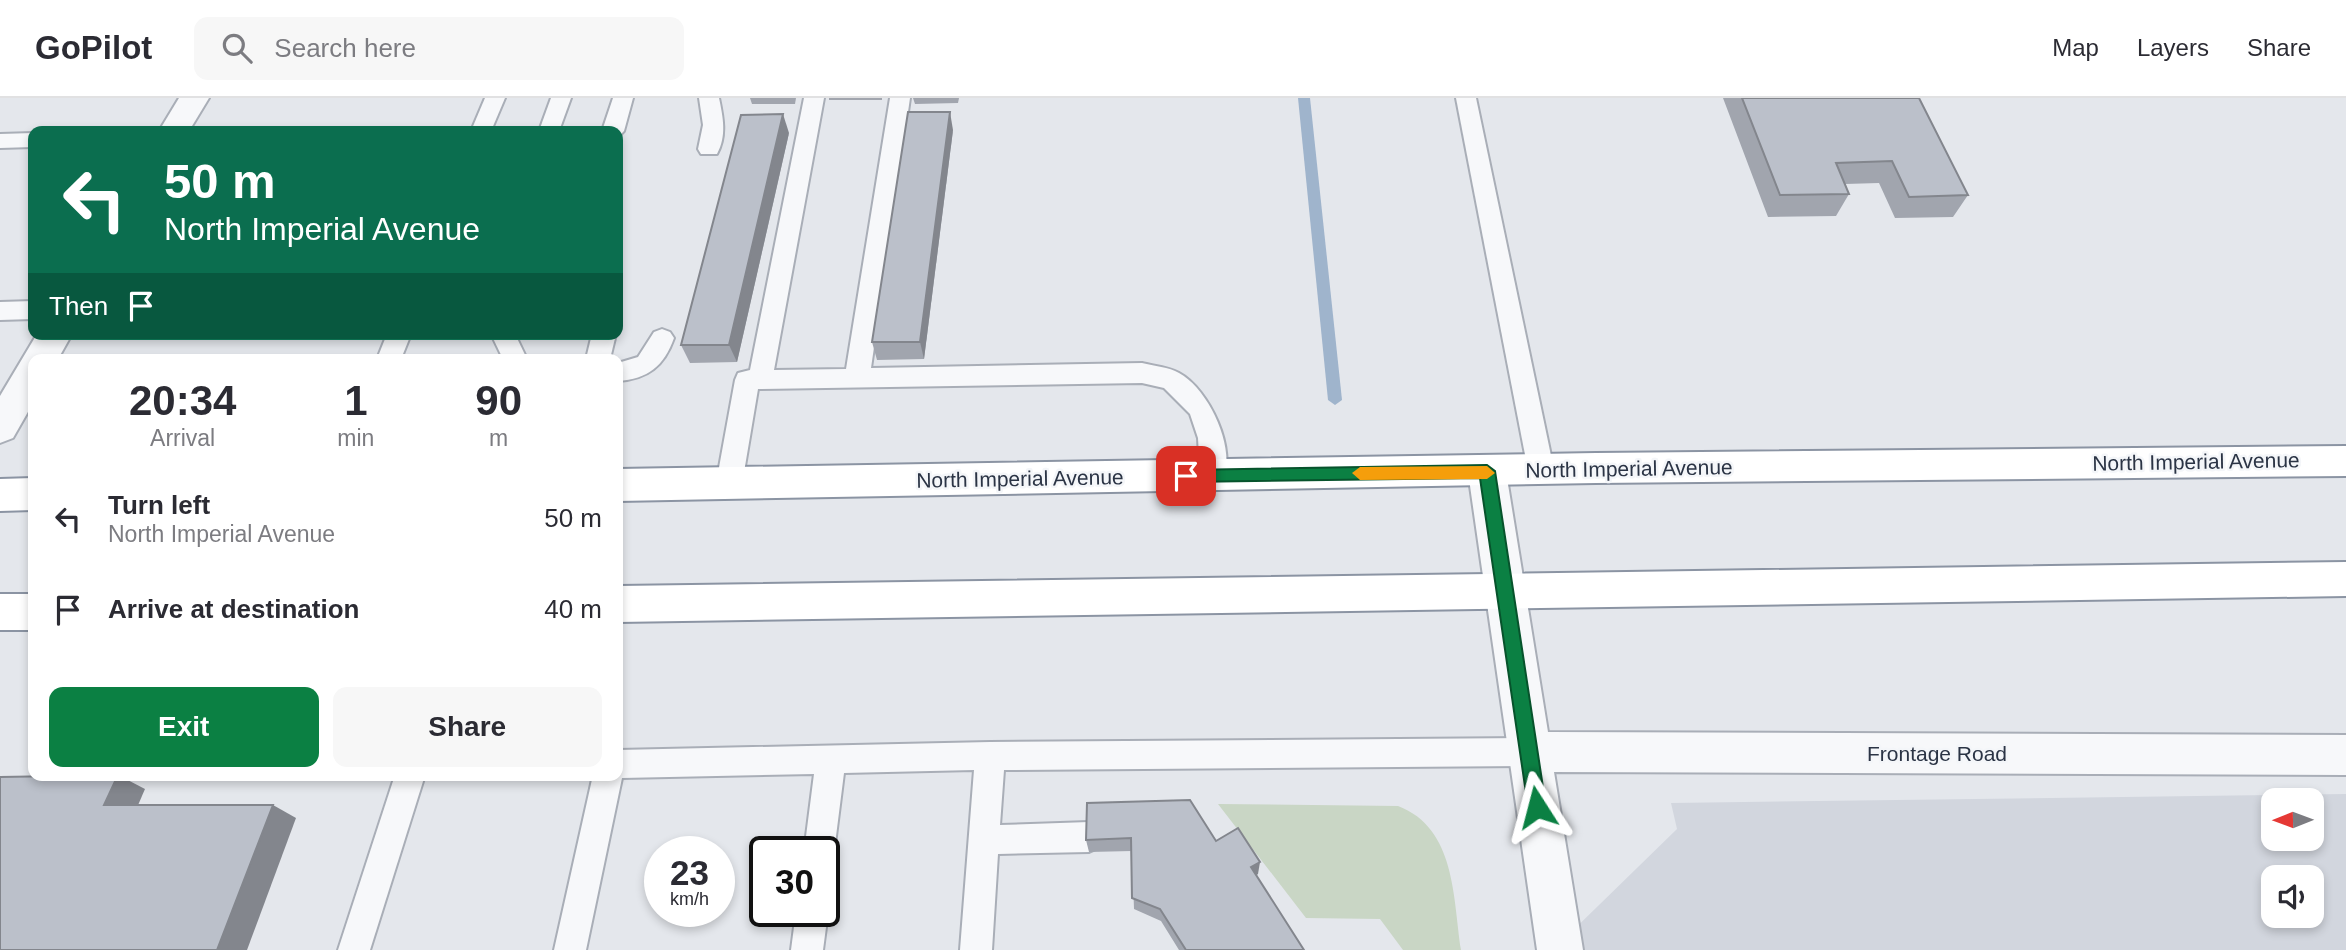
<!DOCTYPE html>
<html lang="en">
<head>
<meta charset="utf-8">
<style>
	body { margin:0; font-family:Helvetica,sans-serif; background:#f7f7f7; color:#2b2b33; height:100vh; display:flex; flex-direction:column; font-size:26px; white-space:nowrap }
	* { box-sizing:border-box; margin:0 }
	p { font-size:23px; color:#7c7c81 }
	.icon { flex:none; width:38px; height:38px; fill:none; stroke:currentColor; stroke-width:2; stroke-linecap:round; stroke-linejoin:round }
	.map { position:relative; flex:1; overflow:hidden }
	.drawer { position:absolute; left:28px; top:256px; width:595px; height:427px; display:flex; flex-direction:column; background:#fff; border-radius:14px; box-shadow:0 4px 10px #0003 }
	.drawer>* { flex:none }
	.guide { position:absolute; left:28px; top:28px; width:595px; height:214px; border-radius:14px; box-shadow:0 4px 10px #0003; background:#0b6e4f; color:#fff; overflow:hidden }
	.needle { width:46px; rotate:269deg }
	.controls { position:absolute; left:2261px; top:690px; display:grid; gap:14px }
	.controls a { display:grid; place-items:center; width:63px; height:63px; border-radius:14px; background:#fff; box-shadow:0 4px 10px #0003; font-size:35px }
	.speed { position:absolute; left:644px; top:738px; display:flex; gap:14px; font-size:35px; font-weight:700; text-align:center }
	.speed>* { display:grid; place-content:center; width:91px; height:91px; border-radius:50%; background:#fff; box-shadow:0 4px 10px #0003; line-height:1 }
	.speed small { font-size:18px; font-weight:400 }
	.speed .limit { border:4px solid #111; border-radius:10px; background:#fff; color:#111 }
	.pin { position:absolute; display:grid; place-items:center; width:60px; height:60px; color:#fff; margin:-30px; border-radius:14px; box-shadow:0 4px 10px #0006 }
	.me { position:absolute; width:77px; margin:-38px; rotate:351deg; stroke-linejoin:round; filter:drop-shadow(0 0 5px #0008) }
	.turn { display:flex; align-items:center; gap:24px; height:147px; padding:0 21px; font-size:32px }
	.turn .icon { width:91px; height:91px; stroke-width:2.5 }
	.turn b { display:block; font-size:49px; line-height:60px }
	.then { display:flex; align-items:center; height:66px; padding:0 21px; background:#0003; gap:14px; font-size:26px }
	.eta { display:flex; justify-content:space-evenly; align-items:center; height:119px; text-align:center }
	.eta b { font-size:42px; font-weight:700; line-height:49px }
	.action { display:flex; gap:14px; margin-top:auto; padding:14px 21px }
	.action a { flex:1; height:80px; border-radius:14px; background:#0b8043; color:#fff; font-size:28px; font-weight:700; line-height:80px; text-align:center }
	.action a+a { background:#f7f7f7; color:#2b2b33 }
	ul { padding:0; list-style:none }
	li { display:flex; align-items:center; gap:21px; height:91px; padding:0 21px }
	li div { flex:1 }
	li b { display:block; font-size:26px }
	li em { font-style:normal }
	header { display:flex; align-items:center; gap:42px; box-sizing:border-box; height:98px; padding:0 35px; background:#fff; border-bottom:2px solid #e1e1e2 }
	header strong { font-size:33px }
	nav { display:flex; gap:38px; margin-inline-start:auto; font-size:24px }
	.search { width:490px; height:63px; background:#f7f7f7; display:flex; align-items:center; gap:18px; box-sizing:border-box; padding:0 24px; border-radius:14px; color:#7c7c81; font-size:26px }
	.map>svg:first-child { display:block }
	.built { fill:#d2d6de; fill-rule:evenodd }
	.green { fill:#c9d6c5 }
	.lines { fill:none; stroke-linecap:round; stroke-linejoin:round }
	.stream { fill:#9fb4cc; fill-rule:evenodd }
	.service-casing { stroke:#a9aeb7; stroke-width:4 }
	.minor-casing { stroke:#a9aeb7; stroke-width:4 }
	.trunk-casing { stroke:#8b94a3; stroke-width:4 }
	.service { fill:#f7f8fa; fill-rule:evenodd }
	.minor { fill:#f7f8fa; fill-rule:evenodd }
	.trunk { fill:#fff; fill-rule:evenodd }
	.wall { fill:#a1a5ae }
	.shaded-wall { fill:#83868d }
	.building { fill:#bbc0ca; stroke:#83868d; stroke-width:2 }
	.route { fill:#0b8043; stroke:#07532c; stroke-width:2 }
	.slow { fill:#f59e0b }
	.labels { text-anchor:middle; stroke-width:5; stroke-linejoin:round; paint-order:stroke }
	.street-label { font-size:21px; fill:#2b3445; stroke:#f4f6f9 }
</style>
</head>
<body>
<header>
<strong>GoPilot</strong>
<div class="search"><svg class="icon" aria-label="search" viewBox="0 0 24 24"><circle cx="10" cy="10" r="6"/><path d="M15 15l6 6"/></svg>Search here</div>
<nav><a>Map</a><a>Layers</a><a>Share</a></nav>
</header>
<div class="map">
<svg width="2346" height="852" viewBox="0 0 2346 852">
	<rect width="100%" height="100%" fill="#e4e7ec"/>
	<!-- built -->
	<path class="built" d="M2346 696V852H1560L1559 846 1677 731 1671 705ZM2273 702H2312V740H2273ZM2273 779H2312V817H2273Z"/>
	<!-- green -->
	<path class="green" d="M1218 706 1398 708C1456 730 1453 800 1461 852H1403L1380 821 1306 820Z"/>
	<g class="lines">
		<!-- stream -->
		<polygon class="stream" points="1298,0 1310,0 1342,302 1335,307 1328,302"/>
		<!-- service casing -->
		<g class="service-casing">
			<g id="service">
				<polygon points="485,0 505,0 491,33 471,33"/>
				<polygon points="551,0 571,0 559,33 539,33"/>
				<polygon points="613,0 633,0 624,33 618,39 618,33 602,33"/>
				<path d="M699 0H719C723 19 727 38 717 56H701L698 51 703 27Z"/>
				<path d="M804 0H824L774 272 846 271 890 0H910L871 270 1142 265C1154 268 1169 269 1179 275 1209 291 1238 353 1222 384L1213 388 1204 384 1200 377 1198 340 1190 316 1164 290 1142 285 758 291 742 386 738 394 729 397 720 394 716 386 735 282 738 275 750 272Z"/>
				<polygon points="1456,0 1476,0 1554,372 1550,379 1541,383 1532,379 1528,372"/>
				<polygon points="33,35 33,49 0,50 0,36"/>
				<polygon points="33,203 33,221 0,222 0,204"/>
				<path d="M662 231 670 234 674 240C664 268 648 281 618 283V265L638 259 654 234Z"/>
				<polygon points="387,236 411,236 401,261 377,261"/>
				<polygon points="491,236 515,236 527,261 503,261"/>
				<polygon points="592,236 616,236 610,261 586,261"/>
				<polygon points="1528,640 1538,644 1543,654 1538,664 1528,668 1004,672 1000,727 1089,724 1100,729 1104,739 1100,749 1089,754 998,756 992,852 960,852 974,672 844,675 834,754 830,765 824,767 824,754 804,754 814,676 622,680 586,852 554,852 593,677 618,677 618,652 990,644"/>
				<polygon points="395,677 425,677 370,852 338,852"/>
				<polygon points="824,806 828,814 823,852 791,852 796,814 824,814"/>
			</g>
		</g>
		<!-- minor casing -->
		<g class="minor-casing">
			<g id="minor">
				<polygon points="179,0 209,0 189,33 159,33"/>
				<polygon points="37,236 72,236 58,261 33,261 33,305 13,340 0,345 0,298"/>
				<polygon points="1487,358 1500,363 1506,374 1548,634 2346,637 2346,677 1554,674 1583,852 1537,852 1468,374 1474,363"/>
			</g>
		</g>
		<!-- trunk casing -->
		<g class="trunk-casing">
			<g id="trunk">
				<polygon points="2346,348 2346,378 1596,385 618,403 618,371 1596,355"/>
				<polygon points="33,380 33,412 0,413 0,381"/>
				<polygon points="2346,464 2346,498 618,524 618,488"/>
				<rect x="0" y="496" width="33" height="36"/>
			</g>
		</g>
		<!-- service -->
		<use href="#service" class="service"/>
		<!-- minor -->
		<use href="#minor" class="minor"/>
		<!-- trunk -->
		<use href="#trunk" class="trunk"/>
	</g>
	<!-- wall -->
	<g class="wall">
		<polygon points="750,0 796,0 795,6 752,6"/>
		<rect x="829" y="0" width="53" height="2"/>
		<polygon points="913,0 959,0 958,5 915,6"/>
		<polygon points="1723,0 1919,0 1968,97 1953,119 1895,120 1879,85 1845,86 1849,96 1836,118 1768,119"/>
		<polygon points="953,32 924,261 877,262 872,244"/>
		<polygon points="789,35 737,264 690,265 681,247"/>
		<polygon points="1087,705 1216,743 1258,776 1256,777 1304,852 1179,852 1161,823 1134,811 1132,753 1089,754 1086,742"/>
	</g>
	<!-- shaded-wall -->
	<g class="shaded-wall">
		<polygon points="950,14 953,32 924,261 920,244"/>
		<polygon points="783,16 789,35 737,264 729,247"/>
		<polygon points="118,677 145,691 132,721 104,707"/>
		<polygon points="273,707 296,720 247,852 217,852"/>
		<polygon points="1260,764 1258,776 1249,781 1251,769"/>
	</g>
	<!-- building -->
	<g class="building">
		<polygon points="1742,0 1919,0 1968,97 1909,99 1892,63 1836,65 1849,96 1780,97"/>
		<polygon points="908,14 950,14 920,244 872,244"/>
		<polygon points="783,16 729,247 681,247 741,17"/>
		<polygon points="118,677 104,707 273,707 217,852 0,852 0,679"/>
		<polygon points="1190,702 1216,743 1238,730 1260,764 1251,769 1304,852 1186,852 1160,811 1132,800 1131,740 1086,742 1087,705"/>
	</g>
	<!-- route -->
	<polygon class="route" points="1487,367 1495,373 1546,709 1543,715 1537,718 1530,715 1528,709 1480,380 1186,384 1178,378 1186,372"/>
	<!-- slow -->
	<polygon class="slow" points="1487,368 1495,375 1487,381 1360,382 1352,375 1360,369"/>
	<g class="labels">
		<!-- street labels -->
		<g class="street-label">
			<text transform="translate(2196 364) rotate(-1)" y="7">North Imperial Avenue</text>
			<text transform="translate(1629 371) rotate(-1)" y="7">North Imperial Avenue</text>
			<text transform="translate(1020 381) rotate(-1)" y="7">North Imperial Avenue</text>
			<text x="1937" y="663">Frontage Road</text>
		</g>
	</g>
</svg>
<div class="controls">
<a><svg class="needle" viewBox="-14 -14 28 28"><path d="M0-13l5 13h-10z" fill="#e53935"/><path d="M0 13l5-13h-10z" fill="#7c7c81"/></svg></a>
<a><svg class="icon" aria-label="sound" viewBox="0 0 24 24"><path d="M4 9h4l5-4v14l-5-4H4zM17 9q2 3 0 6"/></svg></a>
</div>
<div class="speed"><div>23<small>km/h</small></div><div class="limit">30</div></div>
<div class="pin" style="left:1186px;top:378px;background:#d93025"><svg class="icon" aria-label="arrive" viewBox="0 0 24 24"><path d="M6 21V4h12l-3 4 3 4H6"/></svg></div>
<svg class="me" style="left:1537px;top:709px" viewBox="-20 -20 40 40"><path d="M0-17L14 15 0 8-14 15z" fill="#0b8043" stroke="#fff" stroke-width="4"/></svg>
<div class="guide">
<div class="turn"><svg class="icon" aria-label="left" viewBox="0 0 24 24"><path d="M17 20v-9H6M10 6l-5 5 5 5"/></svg><div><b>50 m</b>North Imperial Avenue</div></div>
<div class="then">Then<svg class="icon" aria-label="arrive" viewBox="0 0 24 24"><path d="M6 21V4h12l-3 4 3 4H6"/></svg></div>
</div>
<section class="drawer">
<div class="eta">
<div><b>20:34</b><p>Arrival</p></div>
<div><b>1</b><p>min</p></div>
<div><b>90</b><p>m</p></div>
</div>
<ul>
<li><svg class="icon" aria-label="left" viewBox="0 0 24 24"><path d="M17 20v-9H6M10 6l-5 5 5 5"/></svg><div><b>Turn left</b><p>North Imperial Avenue</p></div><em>50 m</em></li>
<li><svg class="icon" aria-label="arrive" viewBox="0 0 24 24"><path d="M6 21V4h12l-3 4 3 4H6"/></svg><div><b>Arrive at destination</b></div><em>40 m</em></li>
</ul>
<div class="action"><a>Exit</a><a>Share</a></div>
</section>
</div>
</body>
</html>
